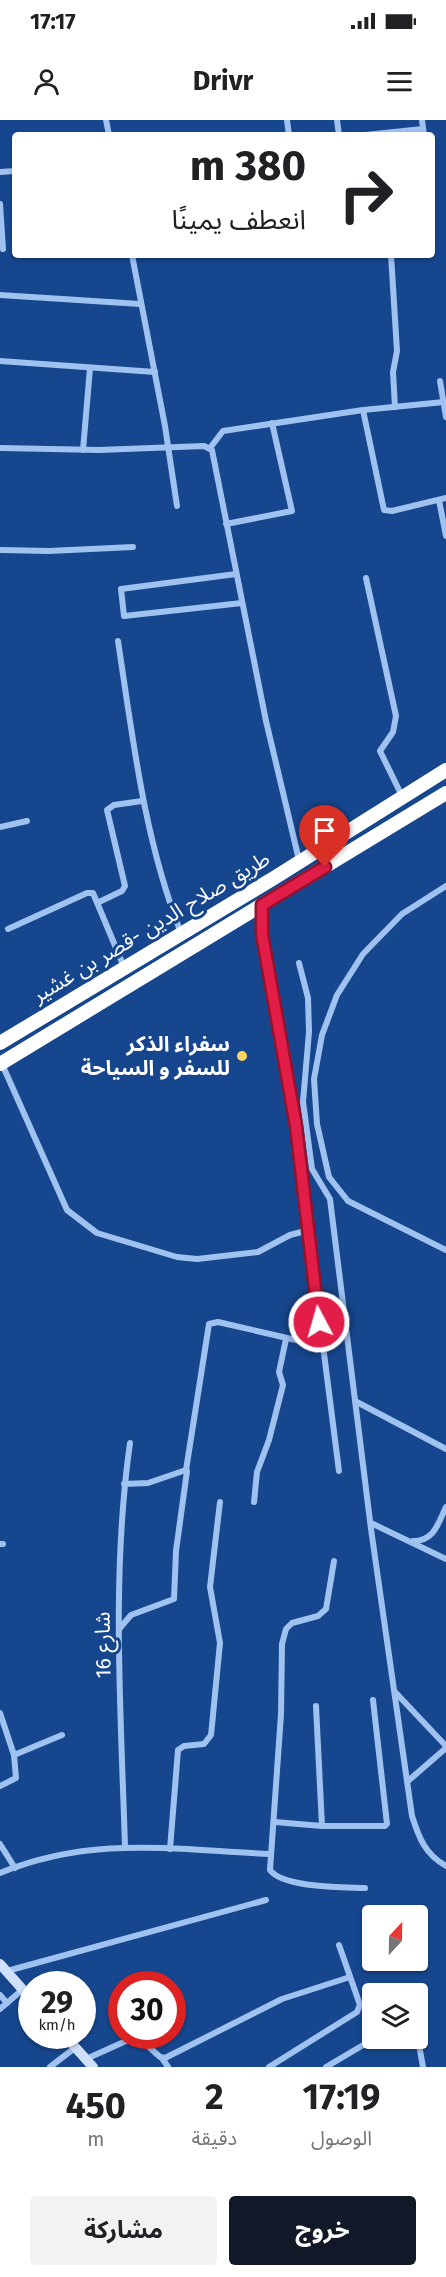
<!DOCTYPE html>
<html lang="ar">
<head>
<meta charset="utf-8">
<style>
	body { margin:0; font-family:"Fira Sans","Noto Sans Arabic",sans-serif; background:#f2f2f2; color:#202124; direction:rtl; height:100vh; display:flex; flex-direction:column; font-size:22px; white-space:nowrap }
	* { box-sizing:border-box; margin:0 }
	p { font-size:20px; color:#757577 }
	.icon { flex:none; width:33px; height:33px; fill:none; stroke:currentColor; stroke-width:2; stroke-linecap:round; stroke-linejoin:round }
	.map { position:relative; height:1947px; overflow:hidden; direction:ltr }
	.sheet { display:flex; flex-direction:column; background:#fff; flex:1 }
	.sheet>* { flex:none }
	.hud { position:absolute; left:12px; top:12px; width:423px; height:126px; border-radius:6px; box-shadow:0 2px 4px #0004; direction:rtl; background:#fff; color:#202124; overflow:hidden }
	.needle { width:39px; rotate:22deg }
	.buttons { position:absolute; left:362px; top:1785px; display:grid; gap:12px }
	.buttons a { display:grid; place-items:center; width:66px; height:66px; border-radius:6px; background:#fff; box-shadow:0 2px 4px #0004; font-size:30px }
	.speed { position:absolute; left:18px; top:1851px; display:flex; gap:12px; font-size:30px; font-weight:700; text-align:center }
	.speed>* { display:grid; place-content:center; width:78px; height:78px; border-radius:50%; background:#fff; box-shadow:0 2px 4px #0004; line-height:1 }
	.speed small { font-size:15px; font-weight:400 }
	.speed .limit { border:9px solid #d22; background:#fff; color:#111 }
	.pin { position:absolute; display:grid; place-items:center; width:51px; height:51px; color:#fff; margin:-62px -26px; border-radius:50% 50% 50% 0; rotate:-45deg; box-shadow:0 0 6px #0007 }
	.pin .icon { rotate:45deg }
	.me { position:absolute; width:66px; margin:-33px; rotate:354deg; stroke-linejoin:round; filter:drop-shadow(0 0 4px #0008) }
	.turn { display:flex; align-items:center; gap:21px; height:126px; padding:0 30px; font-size:27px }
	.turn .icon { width:78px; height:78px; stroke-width:2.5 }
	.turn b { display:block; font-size:42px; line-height:51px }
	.eta { display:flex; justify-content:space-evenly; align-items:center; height:102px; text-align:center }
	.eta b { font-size:36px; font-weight:700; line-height:42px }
	.cta { display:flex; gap:12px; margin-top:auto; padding:12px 30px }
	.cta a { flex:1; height:69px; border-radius:6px; background:#111827; color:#fff; font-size:24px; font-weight:700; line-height:69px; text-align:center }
	.cta a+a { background:#f2f2f2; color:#202124 }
	.status { display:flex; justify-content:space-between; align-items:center; height:42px; padding:0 30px; background:#fff; direction:ltr }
	.status svg { height:16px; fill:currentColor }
	header { display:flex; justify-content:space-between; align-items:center; height:78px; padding:0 30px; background:#fff; font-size:27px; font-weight:700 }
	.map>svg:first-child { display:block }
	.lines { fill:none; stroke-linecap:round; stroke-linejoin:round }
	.street { stroke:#a0c2f0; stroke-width:6 }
	.secondary { stroke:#cee0fb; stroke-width:10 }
	.highway { stroke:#fff; stroke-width:14 }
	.route-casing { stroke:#92132f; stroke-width:15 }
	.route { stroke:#e11d48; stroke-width:10 }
	.poi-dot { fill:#ffd55f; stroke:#16468d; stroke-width:2 }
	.labels { text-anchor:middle; stroke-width:6; stroke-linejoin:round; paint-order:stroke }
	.street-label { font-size:21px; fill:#fff; stroke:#16468d }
	.poi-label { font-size:21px; font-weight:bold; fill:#fff; stroke:#16468d; text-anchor:end }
</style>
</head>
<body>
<div class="status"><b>17:17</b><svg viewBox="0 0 49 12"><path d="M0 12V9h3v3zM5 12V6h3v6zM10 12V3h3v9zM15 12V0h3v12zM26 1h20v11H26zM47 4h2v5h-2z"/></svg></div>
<header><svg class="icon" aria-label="menu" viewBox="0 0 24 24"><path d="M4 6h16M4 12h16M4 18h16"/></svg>Drivr<svg class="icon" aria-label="person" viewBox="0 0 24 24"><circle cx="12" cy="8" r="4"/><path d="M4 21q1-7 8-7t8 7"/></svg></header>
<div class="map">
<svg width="446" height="1947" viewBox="0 0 446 1947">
	<rect width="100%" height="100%" fill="#16468d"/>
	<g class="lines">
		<!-- street -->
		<g class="street">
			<polyline points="106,0 109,15"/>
			<polyline points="287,0 289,15"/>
			<polyline points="337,0 339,15"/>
			<polyline points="422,0 424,15"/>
			<polyline points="365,15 423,9"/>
			<polyline points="0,52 15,51"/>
			<polyline points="0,84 3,129"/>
			<polyline points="132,135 165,306 177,386"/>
			<polyline points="391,135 397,231 393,252 395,287"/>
			<polyline points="0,175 140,184"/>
			<polyline points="0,241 155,252"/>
			<polyline points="440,261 446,297"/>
			<polyline points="363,290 384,390 392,391 446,378"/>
			<polyline points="0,328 99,330 204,326 212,330 266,601 299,740"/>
			<polyline points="210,328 223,311 363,290 444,282"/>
			<polyline points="83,330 90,248"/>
			<polyline points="439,380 446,416"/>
			<polyline points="226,404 292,391 272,303"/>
			<polyline points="0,430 49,431 133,427"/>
			<polyline points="236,454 121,469 124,496 242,483"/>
			<polyline points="366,458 396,596 393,612 380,631 402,676"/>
			<path d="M118 521C133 619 144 719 181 813"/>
			<polyline points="0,707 27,701"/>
			<polyline points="446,766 402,794 363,834 337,875 322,915 314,959 317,1004 329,1057 348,1081 446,1130"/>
			<polyline points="99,782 122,771 125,766 107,690 114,685 142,681"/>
			<polyline points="262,786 262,814 295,1006 339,1351"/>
			<polyline points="8,809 87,773 93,773 124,847"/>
			<path d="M299 843 308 878 309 912 303 982 312 1049 330 1079 371 1409 412 1696C419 1718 425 1734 446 1746"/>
			<polyline points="2,944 67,1090 97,1113 177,1137 197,1139 258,1132 290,1115 309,1110"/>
			<polyline points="355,1281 446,1329"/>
			<polyline points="124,1364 148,1363 186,1350 209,1204 218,1202 322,1226"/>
			<polyline points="254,1382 257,1352 269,1320 283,1265 279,1252 286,1219"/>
			<polyline points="371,1403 446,1439"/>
			<path d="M413 1421C434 1421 438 1404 446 1387"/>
			<polyline points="0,1424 3,1424"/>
			<path d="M334 1441 326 1489 318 1496 292 1503 286 1509 282 1524 281 1594 270 1750C283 1768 344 1767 365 1768"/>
			<polyline points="120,1508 131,1495 174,1479 176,1431 187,1351"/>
			<polyline points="396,1573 446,1626"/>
			<polyline points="316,1586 322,1706"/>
			<polyline points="0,1593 14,1635"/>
			<polyline points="408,1661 446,1628"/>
			<polyline points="0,1666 16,1658 14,1635 62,1615"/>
			<polyline points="275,1702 322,1706 385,1706 387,1704 373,1580"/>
			<polyline points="0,1724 15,1748"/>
			<path d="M125 1727C121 1593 111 1456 130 1323"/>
			<polyline points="170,1729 178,1630 184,1626 204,1624 211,1615 212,1605 220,1523 210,1467 220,1382"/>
			<path d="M0 1753C94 1715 174 1730 271 1734"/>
			<polyline points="7,1851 266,1780"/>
			<polyline points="0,1875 7,1883"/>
			<polyline points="0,1889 22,1870"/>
			<polyline points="417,1914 423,1947"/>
			<polyline points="162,1938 168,1947"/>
			<polyline points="86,1939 137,1916 160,1937 165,1938 282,1879 350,1857"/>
			<polyline points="50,1947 76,1927"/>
			<polyline points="269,1947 357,1892 360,1885 339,1825"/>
			<polyline points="326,1947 375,1918"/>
		</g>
		<!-- secondary -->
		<g class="secondary">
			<polyline points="0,1844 32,1880"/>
			<polyline points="65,1916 93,1947"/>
		</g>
		<!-- highway -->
		<g class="highway">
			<polyline points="0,923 274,758 446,650"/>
			<polyline points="0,944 446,673"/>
		</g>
	</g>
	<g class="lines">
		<!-- route casing -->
		<g class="route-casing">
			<polyline id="route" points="319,1202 296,1006 262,814 262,785 325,747"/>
		</g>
		<!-- route -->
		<use href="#route" class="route"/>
	</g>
	<!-- markers -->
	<circle class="poi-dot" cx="242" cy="936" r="6"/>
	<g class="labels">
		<!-- street labels -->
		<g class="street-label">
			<text transform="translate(151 807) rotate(-31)" y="7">طريق صلاح الدين -قصر بن غشير</text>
			<text transform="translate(103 1525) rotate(-91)" y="7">شارع 16</text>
		</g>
		<!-- poi labels -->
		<g class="poi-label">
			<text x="230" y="931">سفراء الذكر<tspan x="230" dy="24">للسفر و السياحة</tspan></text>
		</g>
	</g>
</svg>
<div class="buttons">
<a><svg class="needle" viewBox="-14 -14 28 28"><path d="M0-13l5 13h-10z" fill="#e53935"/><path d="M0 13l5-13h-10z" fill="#757577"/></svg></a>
<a><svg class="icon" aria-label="layers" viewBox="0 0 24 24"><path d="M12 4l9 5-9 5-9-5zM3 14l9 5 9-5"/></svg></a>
</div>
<div class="speed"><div>29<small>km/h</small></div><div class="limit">30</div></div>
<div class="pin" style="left:325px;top:747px;background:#d93025"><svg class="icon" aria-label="arrive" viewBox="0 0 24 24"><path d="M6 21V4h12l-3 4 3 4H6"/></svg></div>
<svg class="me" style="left:319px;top:1202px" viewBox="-20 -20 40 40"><circle r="17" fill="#e11d48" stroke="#fff" stroke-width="3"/><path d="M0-11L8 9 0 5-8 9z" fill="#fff"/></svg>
<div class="hud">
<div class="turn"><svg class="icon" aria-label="right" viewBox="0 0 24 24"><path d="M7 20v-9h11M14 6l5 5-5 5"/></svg><div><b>380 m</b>انعطف يمينًا</div></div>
</div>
</div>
<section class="sheet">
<div class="eta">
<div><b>17:19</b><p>الوصول</p></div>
<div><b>2</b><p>دقيقة</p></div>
<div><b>450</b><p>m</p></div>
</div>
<div class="cta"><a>خروج</a><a>مشاركة</a></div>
</section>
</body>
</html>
